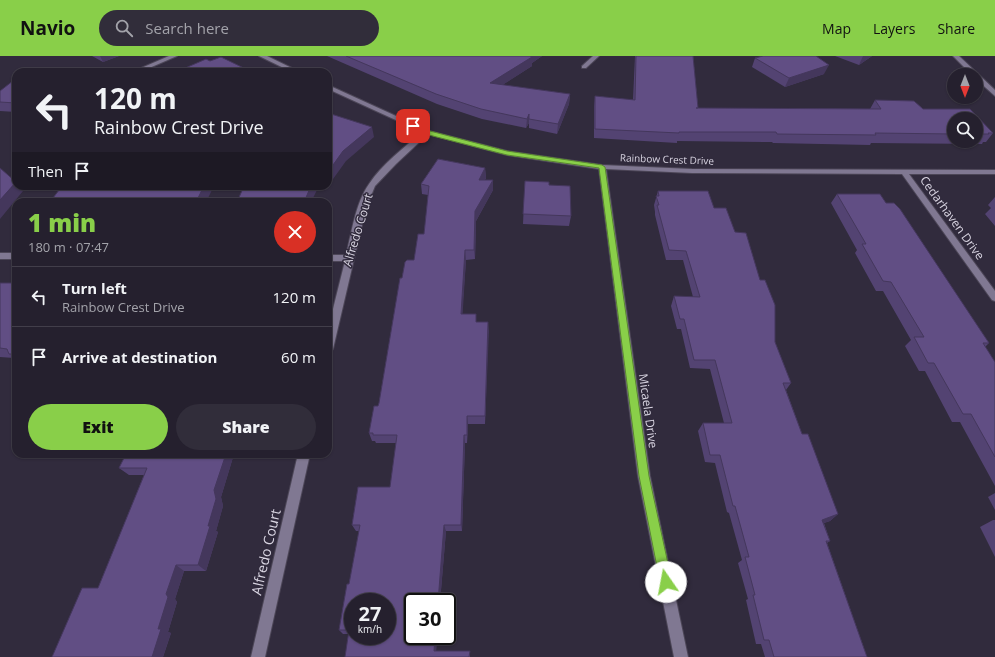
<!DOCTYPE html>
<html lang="en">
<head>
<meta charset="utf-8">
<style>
	body { margin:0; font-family:"Open Sans",sans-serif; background:#312d3a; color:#f1f3f6; height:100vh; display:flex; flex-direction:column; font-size:15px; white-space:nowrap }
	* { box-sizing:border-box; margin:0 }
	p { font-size:13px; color:#a3a3aa }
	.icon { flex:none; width:22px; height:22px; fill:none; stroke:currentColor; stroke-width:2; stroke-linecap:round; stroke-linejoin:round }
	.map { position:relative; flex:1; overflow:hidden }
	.drawer { position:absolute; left:12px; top:142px; width:320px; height:260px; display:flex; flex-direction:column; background:#25202e; border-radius:12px; box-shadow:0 1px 3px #0004,0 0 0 1px #423e4a }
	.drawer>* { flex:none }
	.guide { position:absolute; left:12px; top:12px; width:320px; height:122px; border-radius:12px; box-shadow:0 1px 3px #0004,0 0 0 1px #423e4a; background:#25202e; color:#f1f3f6; overflow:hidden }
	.needle { width:26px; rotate:180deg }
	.fabs { position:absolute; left:947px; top:12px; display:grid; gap:8px }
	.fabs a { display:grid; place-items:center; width:36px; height:36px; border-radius:50%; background:#25202e; box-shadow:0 1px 3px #0004,0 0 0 1px #423e4a; font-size:20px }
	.speed { position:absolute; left:344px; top:537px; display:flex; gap:8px; font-size:20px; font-weight:700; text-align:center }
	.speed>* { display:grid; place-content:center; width:52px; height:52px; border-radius:50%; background:#25202e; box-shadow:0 1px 3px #0004,0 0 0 1px #423e4a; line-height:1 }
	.speed small { font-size:10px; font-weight:400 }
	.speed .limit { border:2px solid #111; border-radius:6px; background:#fff; color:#111 }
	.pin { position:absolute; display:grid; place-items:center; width:34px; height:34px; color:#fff; margin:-17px; border-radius:8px; box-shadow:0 2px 6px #0006 }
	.me { position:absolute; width:44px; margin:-22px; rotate:348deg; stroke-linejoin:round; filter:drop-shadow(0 0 3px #0008) }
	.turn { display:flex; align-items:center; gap:14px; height:84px; padding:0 16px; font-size:18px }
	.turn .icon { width:52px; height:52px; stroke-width:2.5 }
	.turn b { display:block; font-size:28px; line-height:34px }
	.then { display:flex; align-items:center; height:38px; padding:0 16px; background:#0003; gap:8px; font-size:15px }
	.round { display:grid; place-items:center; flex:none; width:42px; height:42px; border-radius:21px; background:#312d3a }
	.summary { display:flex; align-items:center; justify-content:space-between; height:68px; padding:0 16px }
	h1 { font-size:24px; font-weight:800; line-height:30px; color:#89cf49 }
	.button { display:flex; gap:8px; margin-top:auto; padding:8px 16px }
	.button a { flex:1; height:46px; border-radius:24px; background:#89cf49; color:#111; font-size:16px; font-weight:800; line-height:46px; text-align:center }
	.button a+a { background:#312d3a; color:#f1f3f6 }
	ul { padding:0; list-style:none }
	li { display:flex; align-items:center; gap:12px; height:60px; padding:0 16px; border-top:1px solid #423e4a }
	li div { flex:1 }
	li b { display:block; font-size:15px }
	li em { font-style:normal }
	header { display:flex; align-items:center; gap:24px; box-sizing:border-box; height:56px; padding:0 20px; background:#89cf49; color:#111 }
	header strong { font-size:19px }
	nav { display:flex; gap:22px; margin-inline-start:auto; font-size:14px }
	.search { width:280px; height:36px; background:#312d3a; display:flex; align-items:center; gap:10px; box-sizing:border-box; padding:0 14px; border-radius:22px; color:#a3a3aa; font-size:15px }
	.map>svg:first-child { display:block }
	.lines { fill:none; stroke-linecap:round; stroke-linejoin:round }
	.minor-casing { stroke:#4c4657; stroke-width:2 }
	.minor { fill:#807892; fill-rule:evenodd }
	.wall { fill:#534372; fill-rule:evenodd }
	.shaded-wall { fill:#44375c }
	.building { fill:#614e84; stroke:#44375c; fill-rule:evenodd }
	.route { fill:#89cf49; stroke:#59872f }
	.labels { text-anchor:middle; stroke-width:3; stroke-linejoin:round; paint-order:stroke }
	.far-street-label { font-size:10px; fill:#d9d5e2; stroke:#312b3d }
	.street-label { font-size:12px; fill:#d9d5e2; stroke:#312b3d }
	.near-street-label { font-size:14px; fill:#d9d5e2; stroke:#312b3d }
</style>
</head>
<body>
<header>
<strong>Navio</strong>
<div class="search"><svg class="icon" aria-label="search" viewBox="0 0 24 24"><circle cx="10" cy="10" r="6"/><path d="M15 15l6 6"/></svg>Search here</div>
<nav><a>Map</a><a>Layers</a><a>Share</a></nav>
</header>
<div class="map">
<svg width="995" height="601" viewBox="0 0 995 601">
	<rect width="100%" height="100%" fill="#312b3d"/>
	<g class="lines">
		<!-- minor casing -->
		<g class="minor-casing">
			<g id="minor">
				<polygon points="169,0 177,0 140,16 132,16"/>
				<polygon points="259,0 267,0 300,16 292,16"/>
				<polygon points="593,0 599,0 586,12 582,12 582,10"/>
				<polygon points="953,0 959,0 995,34 995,40 976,23 976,19 972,19"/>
				<path d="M328 29 429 75 507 95 602 109 692 113 995 114V118H909L995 235V245L992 244 902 118 692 117 606 113 650 420 688 601H674L638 420 599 113 507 99 428 78 396 108 375 130 366 152 333 293 331 296 328 297V273L345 205H328V199H346C352 176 355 148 369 128 382 108 404 92 422 76L328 33Z"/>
				<rect x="0" y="197" width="16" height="6"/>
				<polygon points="298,398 310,398 265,601 251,601"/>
			</g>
		</g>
		<!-- minor -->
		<use href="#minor" class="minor"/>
	</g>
	<!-- wall -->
	<g class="wall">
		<polygon points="92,0 119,0 103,6"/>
		<polygon points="327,0 542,0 532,7 532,10 502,29 570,38 569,48 557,78 529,72 529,67 526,72 482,63 437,48"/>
		<path d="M635 0H693L698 52 870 53 875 44 914 45 923 53H970L993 77 986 86H983L982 88 871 87 870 89 773 87 772 86 677 85V87L594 82V50L595 40 633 44ZM954 63H976V85H954Z"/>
		<polygon points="835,0 872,0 859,9"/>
		<polygon points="755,2 824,18 785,31 752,11"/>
		<polygon points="16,24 16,56 0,55 0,35"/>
		<path d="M438 103 485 112 486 122 485 124H493V134L476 165 475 203 466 204 462 258H476V266H488L485 368H468L467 387H465L462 475H446L440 546H413V580H437L436 595H470V601H345L349 578H343L339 574 347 528H349L359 475H356L352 469 358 431H390L396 387H376L375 385H372L369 377 374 350H378L379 347 400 222H402L405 206 407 204H414L418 178H424L428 139 422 138 421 128ZM353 546H387V580H353Z"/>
		<polygon points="525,125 549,129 571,160 569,170 523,168"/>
		<polygon points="244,130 328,130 325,133 318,132"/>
		<polygon points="658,135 714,152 775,286 791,327 786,334 802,378 838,458 830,465 824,467 830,485 827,487 867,601 765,601 761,588 756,588 746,544 748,543 738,507 742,504 729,457 727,456 715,407 705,406 698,375 703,367 724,367 710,313 690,312 681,273 677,273 671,250 674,240 693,241 683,204 666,204 655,159 655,156 654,149"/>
		<polygon points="837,138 886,147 989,287 985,291 995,306 995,430 960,366 952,366 925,315 919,315 905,290 911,284 883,235 876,235 855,197 857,194 831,147"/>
		<polygon points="995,141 995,170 985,158 991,152 988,149"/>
		<polygon points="0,227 16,227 16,304 14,302 0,301"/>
		<polygon points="126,398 234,398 221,441 223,450 216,475 218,476 206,515 184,515 175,543 177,546 168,576 171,577 163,601 52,601 98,532 144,419 129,419 119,412"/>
		<polygon points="995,437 995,454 988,441"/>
		<polygon points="993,464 995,464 995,501 980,471"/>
	</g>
	<!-- shaded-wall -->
	<g class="shaded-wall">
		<polygon points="100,0 119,0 103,6"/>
		<polygon points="529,0 542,0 532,7 532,10 490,37 490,27"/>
		<polygon points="863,0 872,0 859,9"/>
		<polygon points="829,9 824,18 785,31 789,22"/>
		<polygon points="570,38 569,48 557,78 558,68"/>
		<polygon points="529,58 529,67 526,72 527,63"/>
		<polygon points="372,71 374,81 346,105 328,130 328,116 343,95"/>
		<polygon points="485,112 486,122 479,133 479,124"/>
		<polygon points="493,124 493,134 476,165 475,203 474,194 475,155"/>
		<polygon points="16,126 16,130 19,130 23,135 0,163 0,144"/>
		<polygon points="204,130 214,130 206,146 196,146"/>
		<polygon points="311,130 317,130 318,132 311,146 304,146"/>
		<polygon points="324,130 328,130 325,133"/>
		<polygon points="465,194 466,204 462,268 461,258"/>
		<polygon points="488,266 489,275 485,368 485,360"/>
		<polygon points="467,360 468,368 467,387"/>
		<polygon points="464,379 465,387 462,475 461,469"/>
		<polygon points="226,398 234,398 221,441 223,450 216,475 218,476 206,515 198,509 208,470 214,434"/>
		<polygon points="838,458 830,465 814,470 822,464"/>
		<polygon points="444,469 446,475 440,546 438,546"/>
		<polygon points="176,509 184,515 175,543 177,546 168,576 171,577 163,601 152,601 166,538"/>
		<polygon points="435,580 437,580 436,598 434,595"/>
	</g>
	<!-- building -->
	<g class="building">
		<polygon points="346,0 530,0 532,1 490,27 570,38 558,68 529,63 529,58 527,63 481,53 436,38"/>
		<polygon points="636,0 693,0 698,52 696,52 881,53 875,44 914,45 923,53 970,53 993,77 988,77 989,78 976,78 976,63 954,63 954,78 875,77 876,79 777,78 776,76 679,76 679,77 595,73 595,40 635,44"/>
		<polygon points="763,0 816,0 829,9 789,22 755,2"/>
		<polygon points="221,1 252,16 176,16 206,3 210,5"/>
		<polygon points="14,24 16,24 16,47 0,46 0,35"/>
		<polygon points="328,57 372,71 343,95 328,116"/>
		<path d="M438 103 485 112 479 124H493L475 155 474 194H465L461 258H476V266H488L485 360H467V379H464L461 469H444L438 546H413V580H435L434 595H470L469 601H345L349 574H339L347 528H349L360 469H352L358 431H390L397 379H373V377H369L374 350H378L379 347 400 222H402L405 206 407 204H414L418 178H424L429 130 421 128ZM353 546H387V580H353Z"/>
		<polygon points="0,112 16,126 0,144"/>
		<polygon points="525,125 549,126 549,129 570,130 571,160 523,158"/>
		<polygon points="62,130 204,130 196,146 50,146"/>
		<polygon points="244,130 311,130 304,146 237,146"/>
		<polygon points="658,135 708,135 714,152 726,152 735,176 746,177 760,224 765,224 775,249 775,286 791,327 783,327 802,378 808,378 838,458 822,464 830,485 826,485 867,601 774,601 769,584 764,584 753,539 755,539 745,501 749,501 735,450 733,450 720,399 710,399 703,367 732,367 715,304 694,304 684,263 680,263 674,240 700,241 686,195 669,194 657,149 659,149 656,140 659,140"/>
		<polygon points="837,138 880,138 886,147 894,147 900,153 989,287 983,287 995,306 995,401 971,358 963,358 934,307 928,307 914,281 924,281 891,226 883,225 862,188 866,188"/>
		<polygon points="0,227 16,227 16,298 9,298 7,293 0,292"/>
		<polygon points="126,398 226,398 214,434 216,443 208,470 210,470 198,509 176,509 166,538 168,541 158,573 161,573 152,601 52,601 82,532 98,532 147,412 119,412"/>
	</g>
	<!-- route -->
	<polygon class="route" points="411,69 415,69 430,75 507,95 602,109 605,111 649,420 672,526 670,530 666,531 662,530 660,526 639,420 599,112 507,99 425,78 411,71"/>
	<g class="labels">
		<!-- far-street labels -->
		<g class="far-street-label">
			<text transform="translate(667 103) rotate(2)" y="4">Rainbow Crest Drive</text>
		</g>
		<!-- street labels -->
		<g class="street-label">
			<text transform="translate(952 162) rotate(54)" y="4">Cedarhaven Drive</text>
			<text transform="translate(358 174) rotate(-73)" y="4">Alfredo Court</text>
			<text transform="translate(648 355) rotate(82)" y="4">Micaela Drive</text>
		</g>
		<!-- near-street labels -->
		<g class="near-street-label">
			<text transform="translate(266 496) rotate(-77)" y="5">Alfredo Court</text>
		</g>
	</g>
</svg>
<div class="fabs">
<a><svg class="needle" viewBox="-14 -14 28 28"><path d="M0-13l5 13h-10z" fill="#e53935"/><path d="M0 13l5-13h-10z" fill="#a3a3aa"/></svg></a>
<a><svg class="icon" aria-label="search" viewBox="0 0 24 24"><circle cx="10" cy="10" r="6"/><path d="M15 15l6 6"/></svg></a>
</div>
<div class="speed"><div>27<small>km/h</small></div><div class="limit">30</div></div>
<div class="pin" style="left:413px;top:70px;background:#d93025"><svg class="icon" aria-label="arrive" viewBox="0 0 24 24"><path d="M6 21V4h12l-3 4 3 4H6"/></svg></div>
<svg class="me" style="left:666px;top:526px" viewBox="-20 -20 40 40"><circle r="19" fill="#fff"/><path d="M0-13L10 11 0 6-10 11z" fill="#89cf49"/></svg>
<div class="guide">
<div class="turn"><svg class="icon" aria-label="left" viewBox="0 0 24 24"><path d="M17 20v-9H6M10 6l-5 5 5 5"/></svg><div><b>120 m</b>Rainbow Crest Drive</div></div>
<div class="then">Then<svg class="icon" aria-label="arrive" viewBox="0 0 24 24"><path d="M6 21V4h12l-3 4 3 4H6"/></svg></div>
</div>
<section class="drawer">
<div class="summary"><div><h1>1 min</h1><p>180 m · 07:47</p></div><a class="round" style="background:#d93025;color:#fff"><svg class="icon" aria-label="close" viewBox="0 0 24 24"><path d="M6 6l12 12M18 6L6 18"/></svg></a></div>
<ul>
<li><svg class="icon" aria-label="left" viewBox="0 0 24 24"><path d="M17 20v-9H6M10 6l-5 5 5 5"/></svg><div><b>Turn left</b><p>Rainbow Crest Drive</p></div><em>120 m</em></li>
<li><svg class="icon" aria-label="arrive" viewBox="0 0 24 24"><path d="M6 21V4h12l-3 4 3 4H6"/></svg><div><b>Arrive at destination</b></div><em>60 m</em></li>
</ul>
<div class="button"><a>Exit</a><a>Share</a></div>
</section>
</div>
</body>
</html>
